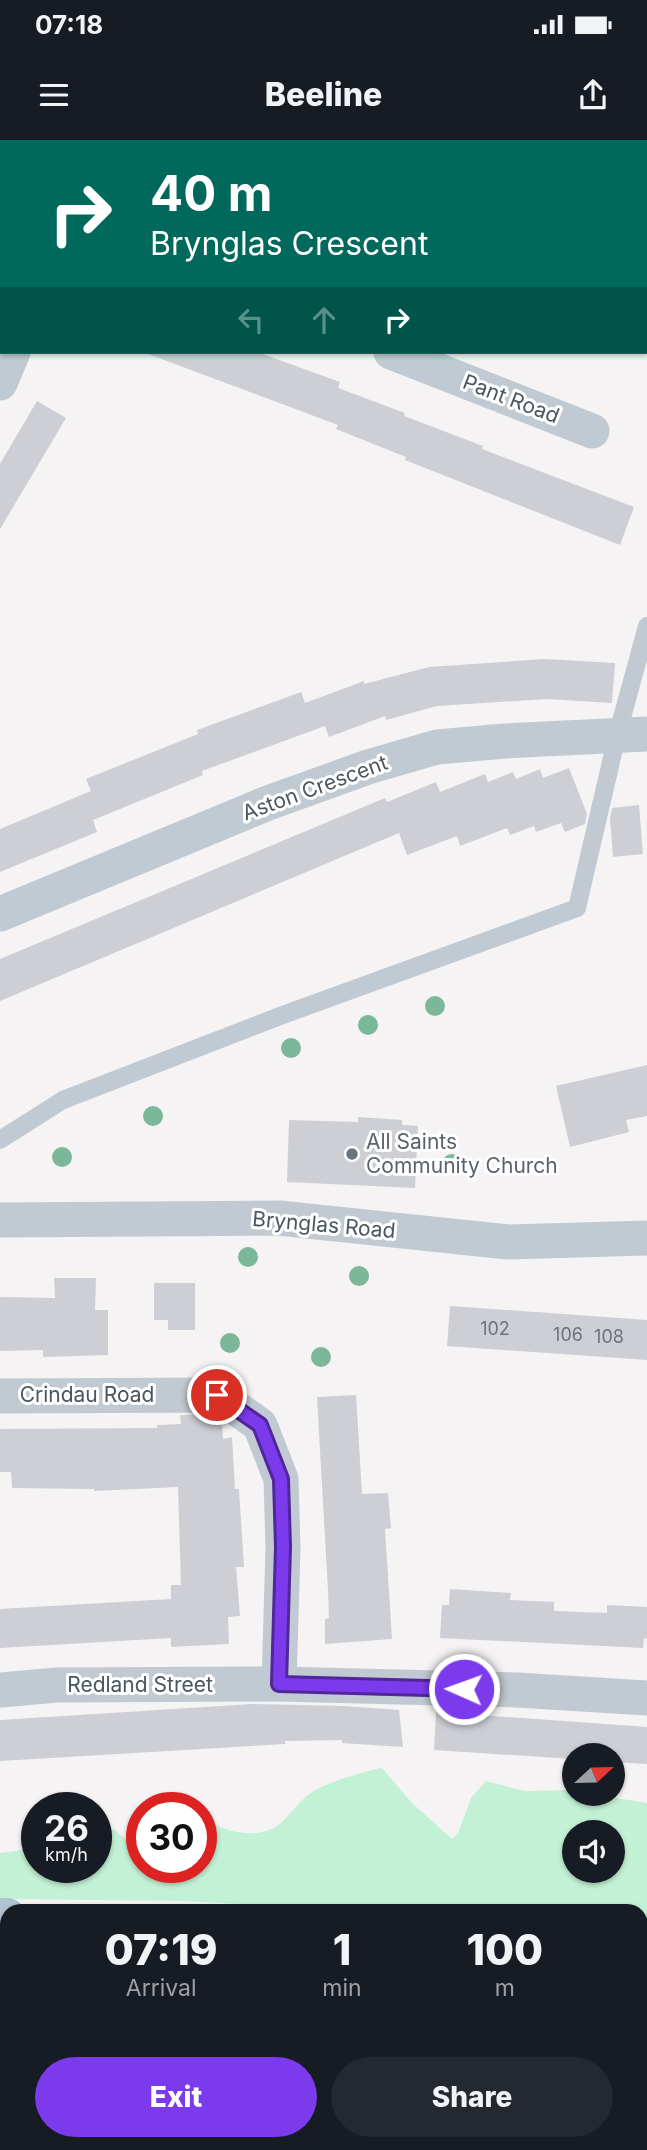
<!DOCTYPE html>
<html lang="en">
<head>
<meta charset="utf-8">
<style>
	body { margin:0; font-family:Inter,sans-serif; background:#242831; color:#f1f3f6; height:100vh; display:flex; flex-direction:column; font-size:26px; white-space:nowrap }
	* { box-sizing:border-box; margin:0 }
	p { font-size:23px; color:#9ea1a6 }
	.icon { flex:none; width:38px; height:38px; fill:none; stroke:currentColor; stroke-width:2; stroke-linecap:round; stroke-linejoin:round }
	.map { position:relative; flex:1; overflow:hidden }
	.panel { position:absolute; left:0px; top:1764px; width:648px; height:247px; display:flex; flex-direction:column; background:#171b24; border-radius:21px 21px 0 0; box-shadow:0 2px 5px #0004 }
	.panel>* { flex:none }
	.top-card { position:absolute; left:0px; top:0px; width:648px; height:214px; box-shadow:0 2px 5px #0004; background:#00695c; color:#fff; overflow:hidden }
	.needle { width:46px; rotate:68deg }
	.buttons { position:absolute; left:562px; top:1603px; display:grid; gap:14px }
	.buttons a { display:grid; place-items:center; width:63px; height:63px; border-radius:50%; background:#171b24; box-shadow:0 2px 5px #0004; font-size:35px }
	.speed { position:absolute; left:21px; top:1652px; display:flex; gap:14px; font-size:35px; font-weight:700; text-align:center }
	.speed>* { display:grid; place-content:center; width:91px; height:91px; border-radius:50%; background:#171b24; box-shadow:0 2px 5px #0004; line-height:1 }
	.speed small { font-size:18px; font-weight:400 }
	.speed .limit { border:10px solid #d22; background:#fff; color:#111 }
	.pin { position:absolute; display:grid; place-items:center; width:60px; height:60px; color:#fff; margin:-30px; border:4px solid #fff; border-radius:50%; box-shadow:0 2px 7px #0007 }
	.me { position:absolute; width:77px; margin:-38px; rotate:272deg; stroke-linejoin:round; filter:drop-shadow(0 0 5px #0008) }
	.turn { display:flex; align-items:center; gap:24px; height:147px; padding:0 35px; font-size:32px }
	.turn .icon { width:91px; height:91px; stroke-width:2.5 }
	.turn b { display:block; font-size:49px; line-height:60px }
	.lanes { display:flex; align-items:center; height:66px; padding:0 35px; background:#0003; justify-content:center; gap:35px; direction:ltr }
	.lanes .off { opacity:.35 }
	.eta { display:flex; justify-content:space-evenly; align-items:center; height:119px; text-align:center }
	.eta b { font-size:42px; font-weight:800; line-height:49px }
	.cta { display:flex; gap:14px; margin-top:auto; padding:14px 35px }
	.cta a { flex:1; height:80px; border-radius:42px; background:#7c3aed; color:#fff; font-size:28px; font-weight:800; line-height:80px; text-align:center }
	.cta a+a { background:#242831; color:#f1f3f6 }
	.status { display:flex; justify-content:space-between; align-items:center; height:49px; padding:0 35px; background:#171b24; direction:ltr }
	.status svg { height:19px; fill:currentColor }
	header { display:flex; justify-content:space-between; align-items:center; height:91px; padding:0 35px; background:#171b24; font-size:32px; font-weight:800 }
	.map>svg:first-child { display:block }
	.green { fill:#c3f1d5; fill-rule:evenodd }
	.building { fill:#cdcfd5 }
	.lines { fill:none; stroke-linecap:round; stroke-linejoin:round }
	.path { stroke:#7ad0a6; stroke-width:4.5; stroke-dasharray:5 3.5; stroke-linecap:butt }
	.lane { stroke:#c1cad2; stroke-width:18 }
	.street { stroke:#c1cad2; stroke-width:35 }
	.primary { stroke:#b3c2d1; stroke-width:38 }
	.highway { stroke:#8ba5c1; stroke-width:38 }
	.tree { fill:#7bb799 }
	.route-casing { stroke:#51269a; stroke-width:18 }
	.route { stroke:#7c3aed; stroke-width:12 }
	.worship-dot { fill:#6b7280; stroke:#fff; stroke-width:2.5 }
	.labels { text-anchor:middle; stroke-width:6; stroke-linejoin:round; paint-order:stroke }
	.number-label { font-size:18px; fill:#6b747e }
	.street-label { font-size:21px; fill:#4a5661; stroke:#fff }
	.worship-label { font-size:21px; fill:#5b616d; stroke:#fff; text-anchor:start }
</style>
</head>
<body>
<div class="status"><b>07:18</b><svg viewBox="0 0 49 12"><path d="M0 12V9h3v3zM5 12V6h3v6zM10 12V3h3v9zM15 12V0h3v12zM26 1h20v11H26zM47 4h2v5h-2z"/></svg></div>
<header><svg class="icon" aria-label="menu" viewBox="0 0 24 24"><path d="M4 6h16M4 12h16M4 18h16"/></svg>Beeline<svg class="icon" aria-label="share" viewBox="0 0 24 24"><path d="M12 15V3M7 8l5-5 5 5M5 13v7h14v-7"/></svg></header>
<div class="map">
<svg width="647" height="2010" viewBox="0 0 647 2010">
	<rect width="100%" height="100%" fill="#f5f3f3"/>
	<!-- green -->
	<path class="green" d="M382 1628 412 1663 452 1699 458 1693 471 1658 486 1641 524 1651 574 1650V1654H592L647 1663V1823L641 1821 640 1771H360L186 1761 0 1759V1713L37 1708V1727H96V1688L115 1690 142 1714V1727H201V1687L214 1684C235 1695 266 1699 284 1680 293 1671 300 1660 311 1653 326 1642 363 1632 382 1628ZM574 1692H612V1731H574Z"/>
	<!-- building -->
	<g class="building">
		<polygon points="149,212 257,212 340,242 338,248 405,273 404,276 483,306 482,309 634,367 620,405 405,320 406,317 336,289 338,285 148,214"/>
		<polygon points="37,261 66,278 0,389 0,324"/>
		<polygon points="545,519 615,523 612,563 547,559 437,566 386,580 385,576 329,597 325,586 202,631 203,635 93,680 97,692 0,732 0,689 91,651 86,639 198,594 197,590 301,552 305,563 364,541 364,544 429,527"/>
		<polygon points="569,628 587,674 585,684 565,692 561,683 536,692 534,686 510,695 507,688 460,706 457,696 407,715 399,693 0,861 0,819 385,658 387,662 436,642 440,652 485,634 488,642 513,632 516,639 540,629 543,638"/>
		<polygon points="639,665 643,714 613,717 610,678 612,668"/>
		<polygon points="647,925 647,976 626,980 629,992 570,1007 556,946"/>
		<polygon points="358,977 402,980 402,985 418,986 415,1048 287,1042 289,980 358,982"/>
		<polygon points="54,1138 96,1138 95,1170 108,1170 108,1215 43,1217 43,1210 0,1211 0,1157 55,1158"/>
		<polygon points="154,1143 195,1143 195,1190 168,1190 168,1180 154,1180"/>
		<polygon points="450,1166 647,1180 647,1220 447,1206"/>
		<polygon points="356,1255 362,1354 388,1353 391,1388 385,1389 392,1499 325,1504 325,1479 329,1478 328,1450 317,1257"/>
		<polygon points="180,1275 211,1275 222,1283 223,1299 232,1297 235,1349 239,1349 244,1427 236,1427 240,1476 228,1477 229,1504 171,1507 171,1498 0,1508 0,1469 171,1459 171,1445 181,1445 178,1347 94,1351 94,1349 12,1348 11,1332 0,1332 0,1289 157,1288 157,1285 181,1284"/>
		<polygon points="450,1449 511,1453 510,1460 554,1462 554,1471 607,1473 607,1465 647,1467 647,1499 644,1498 643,1508 440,1498 442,1465 449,1465"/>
		<polygon points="253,1564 343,1566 399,1570 403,1607 342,1603 342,1600 285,1601 285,1604 0,1621 0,1580"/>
		<polygon points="436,1572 647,1587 647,1624 612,1622 612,1615 574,1615 574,1619 434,1610"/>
	</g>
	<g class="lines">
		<!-- path -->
		<g class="path">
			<polyline points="224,2004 224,2010"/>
			<polyline points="474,2004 474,2010"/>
		</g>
		<!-- lane -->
		<polyline class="lane" points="0,1000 63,960 280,876 577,768 617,596 647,486"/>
		<!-- street -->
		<g class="street">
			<polyline points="0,56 2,57"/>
			<polyline points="391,212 592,291"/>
			<polyline points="0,243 13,212"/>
			<polyline points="0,774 268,663 368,627 437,607 505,601 647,594"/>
			<polyline points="0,1080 279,1078 508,1102 647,1098"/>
			<polyline points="0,1256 217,1255 260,1285 281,1339 283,1407 279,1544"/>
			<polyline points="0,1550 57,1545 279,1544 517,1550 647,1558"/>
		</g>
		<!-- primary -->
		<g class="primary">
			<polyline points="0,1777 7,1777"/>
			<polyline points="0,1827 7,1827"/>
			<polyline points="640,1846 647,1848"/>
			<polyline points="640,1888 647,1890"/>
		</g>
		<!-- highway -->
		<g class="highway">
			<polyline points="547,0 551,2"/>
			<polyline points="628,0 630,2"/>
			<polyline points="646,57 647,58"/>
		</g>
	</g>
	<!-- trees -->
	<g class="tree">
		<circle cx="435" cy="866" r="10"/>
		<circle cx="368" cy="885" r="10"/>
		<circle cx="291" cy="908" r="10"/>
		<circle cx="153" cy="976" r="10"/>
		<circle cx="62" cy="1017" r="10"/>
		<circle cx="452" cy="1024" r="10"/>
		<circle cx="248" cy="1117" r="10"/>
		<circle cx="359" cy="1136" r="10"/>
		<circle cx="230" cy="1203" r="10"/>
		<circle cx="321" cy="1217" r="10"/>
	</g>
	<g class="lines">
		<!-- route casing -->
		<g class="route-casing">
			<polyline id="route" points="217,1255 260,1285 281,1339 283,1407 279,1544 464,1549"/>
		</g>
		<!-- route -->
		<use href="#route" class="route"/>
	</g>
	<!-- markers -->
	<circle class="worship-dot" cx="352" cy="1014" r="7"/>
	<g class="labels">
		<!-- number labels -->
		<g class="number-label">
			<text x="495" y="1195">102</text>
			<text x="568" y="1201">106</text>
			<text x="609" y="1203">108</text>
		</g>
		<!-- street labels -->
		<g class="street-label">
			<text transform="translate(511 259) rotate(21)" y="7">Pant Road</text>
			<text transform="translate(315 648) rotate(-20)" y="7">Aston Crescent</text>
			<text transform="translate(324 1085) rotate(5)" y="7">Brynglas Road</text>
			<text x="87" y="1262">Crindau Road</text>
			<text x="140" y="1552">Redland Street</text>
		</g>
		<!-- worship labels -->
		<g class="worship-label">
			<text x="366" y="1009">All Saints<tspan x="366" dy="24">Community Church</tspan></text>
		</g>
	</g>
</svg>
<div class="buttons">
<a><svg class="needle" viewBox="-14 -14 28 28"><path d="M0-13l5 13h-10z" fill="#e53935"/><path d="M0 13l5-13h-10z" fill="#9ea1a6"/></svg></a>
<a><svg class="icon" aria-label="sound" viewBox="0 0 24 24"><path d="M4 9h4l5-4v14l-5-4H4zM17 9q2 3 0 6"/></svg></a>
</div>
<div class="speed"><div>26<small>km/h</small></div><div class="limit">30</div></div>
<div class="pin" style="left:217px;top:1255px;background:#d93025"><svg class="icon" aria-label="arrive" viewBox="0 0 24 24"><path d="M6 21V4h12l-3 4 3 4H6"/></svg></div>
<svg class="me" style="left:464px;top:1549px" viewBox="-20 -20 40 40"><circle r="17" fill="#7c3aed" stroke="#fff" stroke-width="3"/><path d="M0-11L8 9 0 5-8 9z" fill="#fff"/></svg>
<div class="top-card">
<div class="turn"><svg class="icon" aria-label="right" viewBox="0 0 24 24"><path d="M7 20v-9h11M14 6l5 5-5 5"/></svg><div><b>40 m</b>Brynglas Crescent</div></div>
<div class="lanes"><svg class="icon off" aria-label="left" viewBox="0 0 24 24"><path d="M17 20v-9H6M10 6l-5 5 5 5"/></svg><svg class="icon off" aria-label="ahead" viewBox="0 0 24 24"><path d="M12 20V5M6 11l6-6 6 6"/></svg><svg class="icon" aria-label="right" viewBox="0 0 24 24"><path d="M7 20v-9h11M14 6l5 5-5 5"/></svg></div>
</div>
<section class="panel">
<div class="eta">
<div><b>07:19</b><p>Arrival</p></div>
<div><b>1</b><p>min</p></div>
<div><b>100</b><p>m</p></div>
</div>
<div class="cta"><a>Exit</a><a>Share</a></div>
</section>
</div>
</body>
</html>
